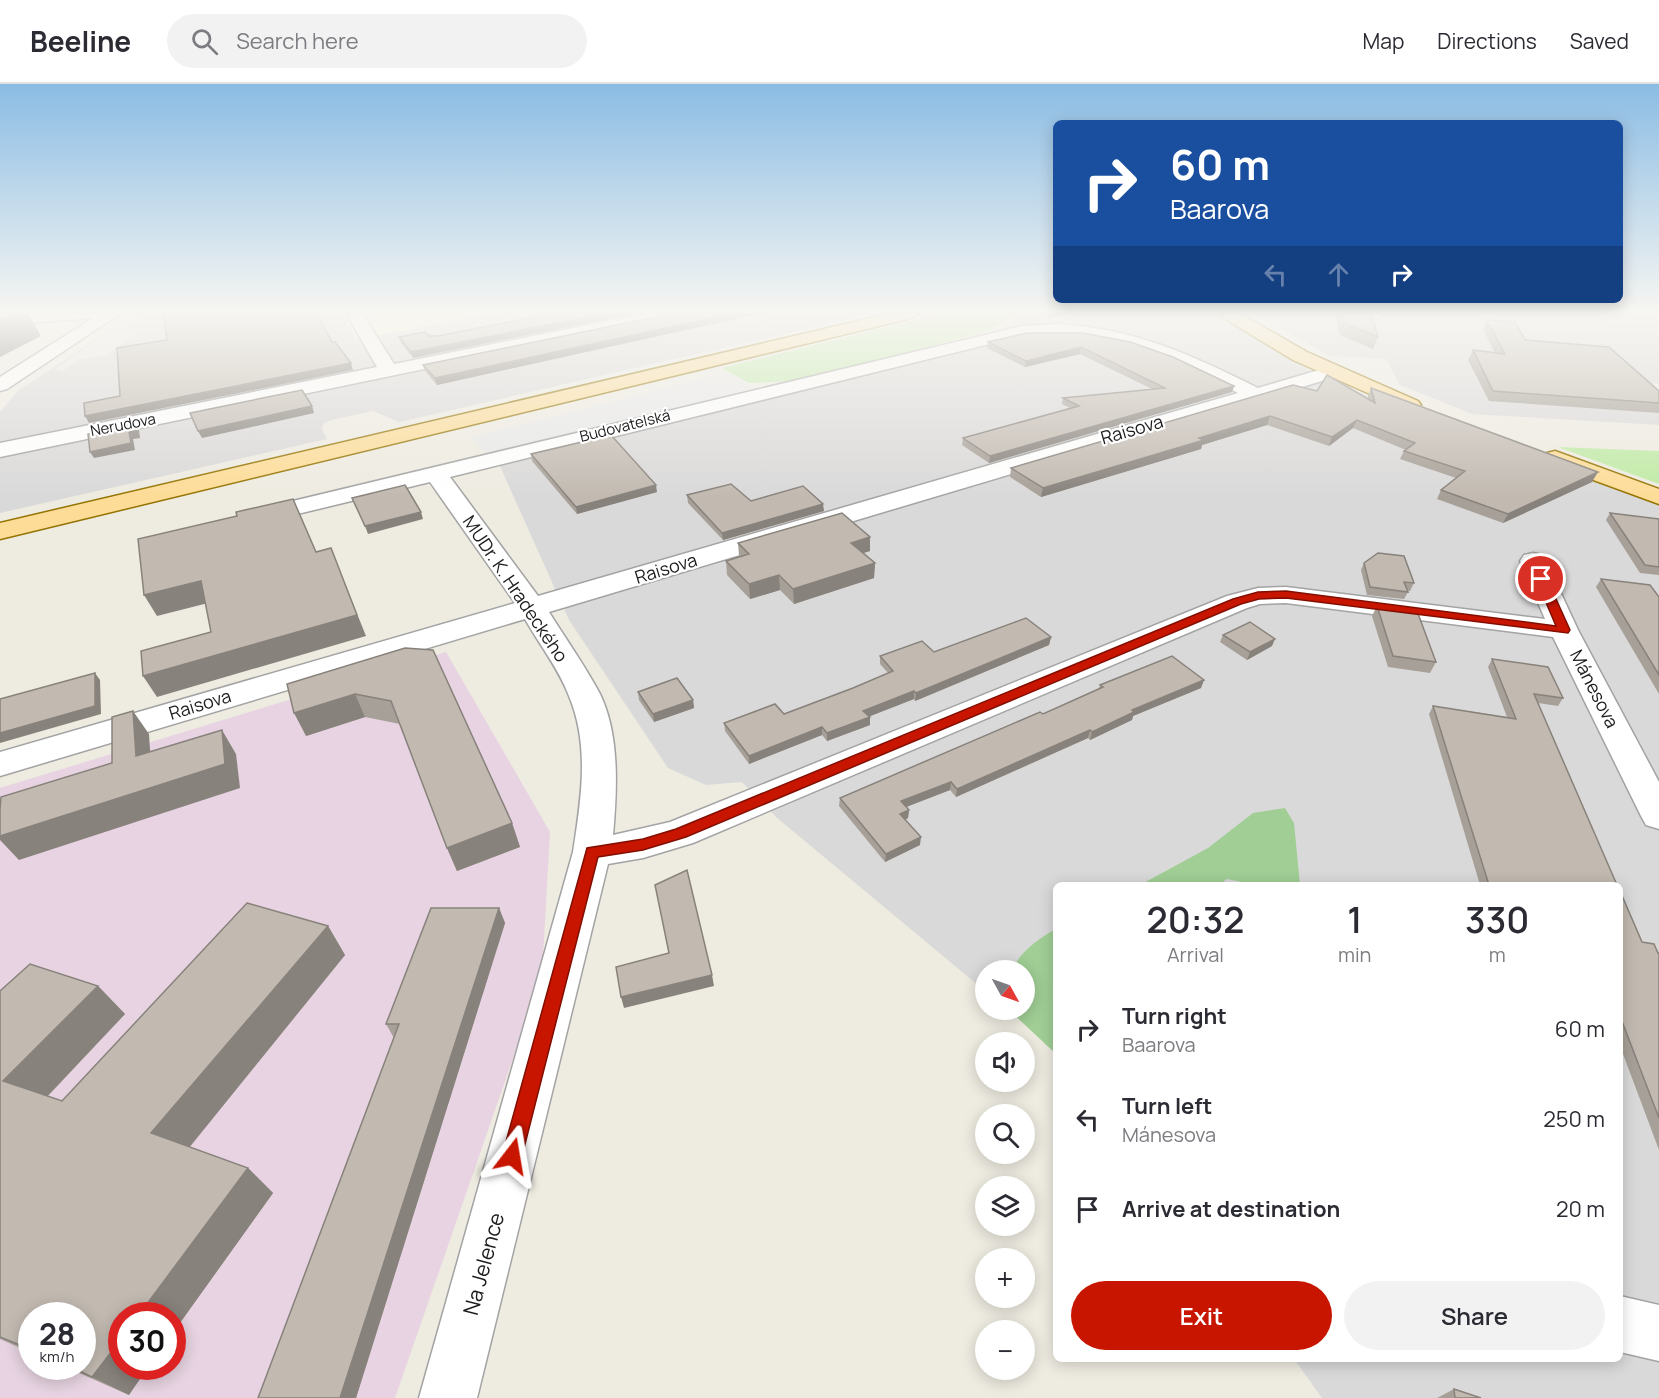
<!DOCTYPE html>
<html lang="en">
<head>
<meta charset="utf-8">
<style>
	body { margin:0; font-family:Manrope,sans-serif; background:#f2f2f3; color:#2b2b33; height:100vh; display:flex; flex-direction:column; font-size:22px; white-space:nowrap }
	* { box-sizing:border-box; margin:0 }
	p { font-size:20px; color:#7c7c81 }
	.icon { flex:none; width:33px; height:33px; fill:none; stroke:currentColor; stroke-width:2; stroke-linecap:round; stroke-linejoin:round }
	.map { position:relative; flex:1; overflow:hidden }
	.panel { position:absolute; left:1053px; top:798px; width:570px; height:480px; display:flex; flex-direction:column; background:#fff; border-radius:9px; box-shadow:0 3px 15px #0003 }
	.panel>* { flex:none }
	.hud { position:absolute; left:1053px; top:36px; width:570px; height:183px; border-radius:9px; box-shadow:0 3px 15px #0003; background:#1a4fa0; color:#fff; overflow:hidden }
	.needle { width:39px; rotate:130deg }
	.fabs { position:absolute; left:975px; top:876px; display:grid; gap:12px }
	.fabs a { display:grid; place-items:center; width:60px; height:60px; border-radius:50%; background:#fff; box-shadow:0 3px 15px #0003; font-size:30px }
	.speed { position:absolute; left:18px; top:1218px; display:flex; gap:12px; font-size:30px; font-weight:700; text-align:center }
	.speed>* { display:grid; place-content:center; width:78px; height:78px; border-radius:50%; background:#fff; box-shadow:0 3px 15px #0003; line-height:1 }
	.speed small { font-size:15px; font-weight:400 }
	.speed .limit { border:9px solid #d22; background:#fff; color:#111 }
	.pin { position:absolute; display:grid; place-items:center; width:51px; height:51px; color:#fff; margin:-26px; border:3px solid #fff; border-radius:50%; box-shadow:0 2px 6px #0007 }
	.me { position:absolute; width:66px; margin:-33px; rotate:14deg; stroke-linejoin:round; filter:drop-shadow(0 0 4px #0008) }
	.turn { display:flex; align-items:center; gap:21px; height:126px; padding:0 18px; font-size:27px }
	.turn .icon { width:78px; height:78px; stroke-width:2.5 }
	.turn b { display:block; font-size:42px; line-height:51px }
	.lanes { display:flex; align-items:center; height:57px; padding:0 18px; background:#0003; justify-content:center; gap:30px; direction:ltr }
	.lanes .off { opacity:.35 }
	.eta { display:flex; justify-content:space-evenly; align-items:center; height:102px; text-align:center }
	.eta b { font-size:36px; font-weight:600; line-height:42px }
	.action { display:flex; gap:12px; margin-top:auto; padding:12px 18px }
	.action a { flex:1; height:69px; border-radius:36px; background:#c81500; color:#fff; font-size:24px; font-weight:600; line-height:69px; text-align:center }
	.action a+a { background:#f2f2f3; color:#2b2b33 }
	ul { padding:0; list-style:none }
	li { display:flex; align-items:center; gap:18px; height:90px; padding:0 18px }
	li div { flex:1 }
	li b { display:block; font-size:22px }
	li em { font-style:normal }
	header { display:flex; align-items:center; gap:36px; box-sizing:border-box; height:84px; padding:0 30px; background:#fff; border-bottom:2px solid #e1e1e2 }
	header strong { font-size:28px }
	nav { display:flex; gap:33px; margin-inline-start:auto; font-size:21px }
	.search { width:420px; height:54px; background:#f2f2f3; display:flex; align-items:center; gap:15px; box-sizing:border-box; padding:0 21px; border-radius:33px; color:#7c7c81; font-size:22px }
	.map>svg:first-child { display:block }
	.residential { fill:#dad9d9 }
	.industrial { fill:#e7d3e1; fill-rule:evenodd }
	.education { fill:#fbffd9 }
	.grass { fill:#c0eaa5 }
	.forest { fill:#a0ce95 }
	.parking { fill:#e8e8e8 }
	.lines { fill:none; stroke-linecap:round; stroke-linejoin:round }
	.minor-casing { stroke:#a3a3a3; stroke-width:3 }
	.major-casing { stroke:#947300; stroke-width:3 }
	.minor { fill:#fff; fill-rule:evenodd }
	.major { fill:#fddc97; fill-rule:evenodd }
	.wall { fill:#a7a098 }
	.shaded-wall { fill:#88827c }
	.building { fill:#c2bab1; stroke:#88827c; stroke-width:1.5 }
	.route { fill:#c81500; stroke:#820e00; stroke-width:1.5 }
	.labels { text-anchor:middle; stroke-width:4.5; stroke-linejoin:round; paint-order:stroke }
	.far-street-label { font-size:15px; fill:#1c1c1c; stroke:#fff }
	.street-label { font-size:18px; fill:#1c1c1c; stroke:#fff }
	.near-street-label { font-size:21px; fill:#1c1c1c; stroke:#fff }
</style>
</head>
<body>
<header>
<strong>Beeline</strong>
<div class="search"><svg class="icon" aria-label="search" viewBox="0 0 24 24"><circle cx="10" cy="10" r="6"/><path d="M15 15l6 6"/></svg>Search here</div>
<nav><a>Map</a><a>Directions</a><a>Saved</a></nav>
</header>
<div class="map">
<svg width="1659" height="1314" viewBox="0 0 1659 1314">
	<rect width="100%" height="100%" fill="#eeebe1"/>
	<!-- residential -->
	<g class="residential">
		<polygon points="135,229 341,229 356,256 491,229 876,229 399,338 373,327 331,336 323,340 322,345 327,355 0,429 0,328 18,307"/>
		<polygon points="1024,229 1211,229 1329,297 1659,419 1659,1314 1322,1314 1294,1275 1620,1275 1620,801 1056,801 1056,965 1008,926 1024,926 1024,886 986,886 985,907 776,733 742,698 706,701 668,684 569,536 499,380 1018,251 1002,243"/>
		<polygon points="1266,229 1659,229 1659,300 1644,299 1659,313 1659,341 1472,330 1400,301 1386,275 1330,272 1276,241"/>
	</g>
	<!-- industrial -->
	<path class="industrial" d="M446 568 550 748 542 891 395 1314H0V704ZM32 1232H82V1282H32ZM122 1232H172V1282H122Z"/>
	<!-- education -->
	<polygon class="education" points="371,229 491,229 375,252"/>
	<!-- grass -->
	<g class="grass">
		<polygon points="944,229 1018,229 989,247 794,297 749,299 722,284"/>
		<polygon points="1558,363 1659,367 1659,400"/>
	</g>
	<!-- forest -->
	<g class="forest">
		<polygon points="1285,724 1294,739 1300,801 1257,801 1227,795 1219,801 1140,801 1208,764 1253,729"/>
		<path d="M1056 845V970L1009 926H1024V886H1012C1020 868 1039 854 1056 845Z"/>
	</g>
	<!-- parking -->
	<g class="parking">
		<polygon points="136,229 147,229 125,244 130,247 143,245 107,271 79,276 63,287 55,285"/>
		<polygon points="728,288 755,305 487,370 471,353"/>
	</g>
	<g class="lines">
		<!-- minor casing -->
		<g class="minor-casing">
			<g id="minor">
				<polygon points="30,229 121,229 7,305 0,307 0,293 93,234 0,241 0,231"/>
				<polygon points="346,229 362,229 394,280 647,229 678,229 670,234 0,373 0,359 377,283"/>
				<polygon points="1352,229 1383,229 1384,230 1376,235 1354,233"/>
				<path d="M1057 240C1133 244 1190 270 1258 304L1332 282 1342 288 1339 292 549 528C566 555 585 582 600 610 620 651 617 707 613 751L670 738 1227 512 1258 504 1286 503 1545 535 1520 477 1524 471 1533 469 1542 471 1546 477 1578 546 1659 698V745L1646 741 1641 732 1553 553 1286 519 1260 520 1247 524 693 759 643 774 608 780 477 1314H419L573 768C581 716 590 662 569 612 559 585 539 560 525 535L0 692V668L515 519 430 398 252 441 243 439 240 434 243 429 1022 242ZM1057 251C1127 254 1177 277 1238 309L538 512 450 393 1022 252Z"/>
				<polygon points="1620,1212 1659,1221 1659,1277 1620,1268"/>
			</g>
		</g>
		<!-- major casing -->
		<g class="major-casing">
			<g id="major">
				<polygon points="892,229 920,229 912,234 0,455 0,439"/>
				<polygon points="1220,229 1239,229 1307,268 1418,317 1421,321 1418,325 1404,325 1293,276 1222,233"/>
				<polygon points="1555,367 1659,405 1659,420 1547,379 1544,374 1547,369"/>
			</g>
		</g>
		<!-- minor -->
		<use href="#minor" class="minor"/>
		<!-- major -->
		<use href="#major" class="major"/>
	</g>
	<!-- wall -->
	<g class="wall">
		<polygon points="762,229 437,301 425,287 423,281 670,230"/>
		<polygon points="1335,229 1371,229 1378,253 1373,265 1340,251"/>
		<polygon points="1487,236 1525,256 1659,307 1659,329 1489,317 1468,276 1473,266 1495,269 1483,245"/>
		<polygon points="425,248 413,274 401,259 399,253"/>
		<polygon points="1027,249 1234,302 1232,308 989,379 962,361 963,354 1070,324 1062,320 1063,314 1152,305 1080,270 1025,283 987,264 988,258"/>
		<polygon points="1371,304 1592,398 1503,439 1437,415 1441,406 1456,394 1400,375 1404,367 1406,366 1353,344 1329,362 1267,341 1202,361 1201,365 1041,413 1010,393 1011,384 1317,307 1368,315 1368,312"/>
		<polygon points="531,370 657,408 577,430 532,377"/>
		<polygon points="687,411 751,417 824,427 723,456 688,419"/>
		<polygon points="1610,429 1659,435 1659,491 1640,489 1606,436"/>
		<polygon points="738,459 870,467 863,469 875,479 874,494 794,520 780,506 750,515 727,491 726,477 739,472"/>
		<polygon points="1364,479 1414,499 1410,507 1407,507 1408,508 1404,515 1367,511 1361,486"/>
		<polygon points="1601,495 1659,513 1659,610 1596,503"/>
		<polygon points="1377,522 1436,578 1430,589 1388,583 1372,532"/>
		<polygon points="1223,551 1272,562 1247,576 1220,558"/>
		<polygon points="1051,553 1049,561 915,617 914,615 869,632 870,641 827,657 822,651 749,680 725,647 724,639 784,630 853,604 888,589 880,580 880,572 934,568"/>
		<polygon points="405,564 512,739 520,763 457,787 447,764 400,640 365,633 306,652"/>
		<polygon points="1492,575 1563,614 1558,622 1538,619 1617,801 1480,801 1429,630 1433,622 1507,633 1488,583"/>
		<polygon points="1100,601 1201,604 1133,632 1132,636 1090,656 1088,654 956,713 950,706 906,723 909,726 908,734 905,736 920,761 885,778 839,722 840,714 1043,630 1099,605"/>
		<polygon points="638,608 693,616 694,624 654,638 639,616"/>
		<polygon points="1620,807 1642,858 1659,869 1659,1066 1620,962"/>
		<polygon points="499,824 505,839 356,1314 258,1314 394,954 386,940"/>
		<polygon points="328,842 345,871 189,1063 248,1084 273,1109 172,1250 172,1232 129,1311 63,1282 82,1282 32,1232 32,1269 0,1255 0,907 98,902 125,930 48,1012 62,1017"/>
		<polygon points="1454,1305 1481,1314 1437,1314"/>
	</g>
	<!-- shaded-wall -->
	<g class="shaded-wall">
		<polygon points="18,229 28,229 41,252 0,273 0,237"/>
		<polygon points="608,229 637,229 413,274 411,268"/>
		<polygon points="735,229 762,229 437,301 435,294"/>
		<polygon points="1048,229 1073,229 1047,235"/>
		<polygon points="1081,263 1080,270 1025,283 1026,277"/>
		<polygon points="351,279 353,286 89,339 85,332"/>
		<polygon points="1234,302 1232,308 989,379 990,372"/>
		<polygon points="312,322 314,329 202,354 198,347"/>
		<polygon points="1270,332 1267,341 1202,361 1201,365 1041,413 1043,404"/>
		<polygon points="1357,336 1353,344 1329,362 1332,353"/>
		<polygon points="135,340 139,346 140,354 133,355 135,366 94,374 90,368 129,348"/>
		<polygon points="1598,388 1592,398 1503,439 1508,430"/>
		<polygon points="656,401 657,408 577,430 576,423"/>
		<polygon points="823,420 824,427 723,456 722,449"/>
		<polygon points="421,428 423,435 368,450 365,442"/>
		<polygon points="870,453 870,467 851,473 851,459"/>
		<polygon points="875,479 874,494 794,520 793,505"/>
		<polygon points="339,485 366,552 157,613 143,592"/>
		<polygon points="779,491 780,506 750,515 749,500"/>
		<polygon points="201,497 212,518 157,532 144,511"/>
		<polygon points="1051,553 1049,561 915,617 916,609"/>
		<polygon points="1275,555 1272,562 1247,576 1250,568"/>
		<polygon points="95,589 100,596 101,630 0,659 0,649"/>
		<polygon points="1204,596 1201,604 1133,632 1132,636 1090,656 1092,648 1132,626"/>
		<polygon points="914,607 914,615 863,635 863,627"/>
		<polygon points="355,610 365,633 306,652 294,629"/>
		<polygon points="693,616 694,624 654,638 653,630"/>
		<polygon points="133,627 149,650 152,696 136,672"/>
		<polygon points="870,633 870,641 827,657 827,649"/>
		<polygon points="822,643 822,651 749,680 749,672"/>
		<polygon points="222,646 236,670 240,704 19,776 0,756 0,752"/>
		<polygon points="1090,646 1088,654 956,713 957,705"/>
		<polygon points="951,698 950,706 901,725 901,717"/>
		<polygon points="909,726 908,734 900,738 900,730"/>
		<polygon points="512,739 520,763 457,787 447,764"/>
		<polygon points="921,753 920,761 885,778 886,770"/>
		<polygon points="499,824 505,839 356,1314 340,1314"/>
		<polygon points="328,842 345,871 180,1075 151,1049"/>
		<polygon points="712,891 714,902 624,924 621,913"/>
		<polygon points="98,902 125,930 36,1024 3,997"/>
		<polygon points="248,1084 273,1109 172,1250 172,1232 138,1232"/>
		<polygon points="122,1254 122,1282 149,1282 129,1311 92,1293"/>
	</g>
	<!-- building -->
	<g class="building">
		<polygon points="0,229 18,229 0,237"/>
		<polygon points="163,229 316,229 332,258 335,258 351,279 85,332 84,319 120,312 117,264 167,256"/>
		<polygon points="554,229 608,229 411,268 399,253 425,248 429,252 438,252"/>
		<polygon points="673,229 735,229 435,294 423,281 670,230"/>
		<polygon points="1342,229 1371,229 1378,253 1344,239"/>
		<polygon points="1487,236 1515,238 1525,256 1609,263 1659,307 1659,319 1493,307 1473,266 1505,270"/>
		<polygon points="1027,249 1083,249 1130,258 1173,273 1234,302 990,372 963,354 1079,322 1063,314 1165,304 1081,263 1026,277 988,258"/>
		<polygon points="1327,291 1375,319 1371,304 1598,388 1508,430 1441,406 1465,387 1404,367 1415,359 1357,336 1332,353 1270,332 1199,354 1204,356 1043,404 1011,384 1293,301 1317,307"/>
		<polygon points="302,306 312,322 198,347 190,329"/>
		<polygon points="135,340 136,347 129,348 131,359 90,368 88,350"/>
		<polygon points="611,351 656,401 576,423 531,370"/>
		<polygon points="731,400 751,417 803,402 823,420 722,449 687,411"/>
		<polygon points="405,401 421,428 365,442 352,414"/>
		<polygon points="293,415 316,468 331,464 357,531 143,592 141,567 211,548 201,497 144,511 138,455 237,432 236,428"/>
		<polygon points="842,429 870,453 851,459 875,479 793,505 779,491 749,500 726,477 749,470 738,459"/>
		<polygon points="1610,429 1659,435 1659,483 1645,481"/>
		<polygon points="1378,469 1404,472 1414,499 1404,498 1408,508 1370,503 1364,479"/>
		<polygon points="1601,495 1650,501 1659,513 1659,591"/>
		<polygon points="1377,522 1417,527 1436,578 1393,572"/>
		<polygon points="1026,534 1051,553 916,609 914,607 863,627 870,633 827,649 822,643 749,672 724,639 775,620 784,630 853,604 893,587 880,572 922,557 934,568"/>
		<polygon points="1250,538 1275,555 1250,568 1223,551"/>
		<polygon points="405,564 433,566 512,739 447,764 391,617 355,610 294,629 287,600"/>
		<polygon points="1172,572 1204,596 1132,626 1134,628 1092,648 1090,646 957,705 951,698 901,717 909,726 900,730 921,753 886,770 840,714 1040,628 1043,630 1103,603 1100,601"/>
		<polygon points="1492,575 1548,583 1563,614 1534,610 1617,801 1489,801 1433,622 1516,635"/>
		<polygon points="95,589 95,622 0,649 0,615"/>
		<polygon points="677,594 693,616 653,630 638,608"/>
		<polygon points="133,627 136,672 222,646 225,680 0,752 0,726 1,713 112,679 112,633"/>
		<polygon points="687,786 712,891 621,913 616,883 669,869 655,801"/>
		<polygon points="1620,807 1642,858 1654,860 1658,869 1659,869 1659,1034 1620,932"/>
		<polygon points="247,819 328,842 151,1049 248,1084 138,1232 122,1232 122,1254 92,1293 69,1282 82,1282 82,1232 32,1232 32,1266 0,1253 0,907 30,880 98,902 3,997 62,1017"/>
		<polygon points="431,824 499,824 340,1314 258,1314 399,940 386,940"/>
		<polygon points="1454,1305 1481,1314 1455,1314"/>
	</g>
	<!-- sky -->
	<linearGradient id="sky" x2="0" y2="1"><stop stop-color="#8bbce4"/><stop offset="0.55" stop-color="#f7f6f2"/><stop offset="1" stop-color="#f7f6f2" stop-opacity="0"/></linearGradient>
	<rect width="1659" height="413" fill="url(#sky)"/>
	<!-- route -->
	<polygon class="route" points="1537,492 1547,495 1570,546 1568,549 1286,514 1259,515 1241,520 686,753 643,766 598,773 522,1072 519,1079 512,1082 505,1079 502,1072 587,764 643,755 676,745 1233,515 1258,508 1286,507 1556,542 1536,495"/>
	<g class="labels">
		<!-- far-street labels -->
		<g class="far-street-label">
			<text transform="translate(123 341) rotate(-11)" y="5">Nerudova</text>
			<text transform="translate(625 342) rotate(-14)" y="5">Budovatelská</text>
		</g>
		<!-- street labels -->
		<g class="street-label">
			<text transform="translate(1132 346) rotate(-16)" y="6">Raisova</text>
			<text transform="translate(666 485) rotate(-17)" y="6">Raisova</text>
			<text transform="translate(515 505) rotate(56)" y="6">MUDr. K. Hradeckého</text>
			<text transform="translate(1594 605) rotate(63)" y="6">Mánesova</text>
			<text transform="translate(200 621) rotate(-17)" y="6">Raisova</text>
		</g>
		<!-- near-street labels -->
		<g class="near-street-label">
			<text transform="translate(484 1180) rotate(-75)" y="7">Na Jelence</text>
		</g>
	</g>
</svg>
<div class="fabs">
<a><svg class="needle" viewBox="-14 -14 28 28"><path d="M0-13l5 13h-10z" fill="#e53935"/><path d="M0 13l5-13h-10z" fill="#7c7c81"/></svg></a>
<a><svg class="icon" aria-label="sound" viewBox="0 0 24 24"><path d="M4 9h4l5-4v14l-5-4H4zM17 9q2 3 0 6"/></svg></a>
<a><svg class="icon" aria-label="search" viewBox="0 0 24 24"><circle cx="10" cy="10" r="6"/><path d="M15 15l6 6"/></svg></a>
<a><svg class="icon" aria-label="layers" viewBox="0 0 24 24"><path d="M12 4l9 5-9 5-9-5zM3 14l9 5 9-5"/></svg></a>
<a>+</a>
<a>−</a>
</div>
<div class="speed"><div>28<small>km/h</small></div><div class="limit">30</div></div>
<div class="pin" style="left:1541px;top:495px;background:#d93025"><svg class="icon" aria-label="arrive" viewBox="0 0 24 24"><path d="M6 21V4h12l-3 4 3 4H6"/></svg></div>
<svg class="me" style="left:512px;top:1072px" viewBox="-20 -20 40 40"><path d="M0-17L14 15 0 8-14 15z" fill="#c81500" stroke="#fff" stroke-width="4"/></svg>
<div class="hud">
<div class="turn"><svg class="icon" aria-label="right" viewBox="0 0 24 24"><path d="M7 20v-9h11M14 6l5 5-5 5"/></svg><div><b>60 m</b>Baarova</div></div>
<div class="lanes"><svg class="icon off" aria-label="left" viewBox="0 0 24 24"><path d="M17 20v-9H6M10 6l-5 5 5 5"/></svg><svg class="icon off" aria-label="ahead" viewBox="0 0 24 24"><path d="M12 20V5M6 11l6-6 6 6"/></svg><svg class="icon" aria-label="right" viewBox="0 0 24 24"><path d="M7 20v-9h11M14 6l5 5-5 5"/></svg></div>
</div>
<section class="panel">
<div class="eta">
<div><b>20:32</b><p>Arrival</p></div>
<div><b>1</b><p>min</p></div>
<div><b>330</b><p>m</p></div>
</div>
<ul>
<li><svg class="icon" aria-label="right" viewBox="0 0 24 24"><path d="M7 20v-9h11M14 6l5 5-5 5"/></svg><div><b>Turn right</b><p>Baarova</p></div><em>60 m</em></li>
<li><svg class="icon" aria-label="left" viewBox="0 0 24 24"><path d="M17 20v-9H6M10 6l-5 5 5 5"/></svg><div><b>Turn left</b><p>Mánesova</p></div><em>250 m</em></li>
<li><svg class="icon" aria-label="arrive" viewBox="0 0 24 24"><path d="M6 21V4h12l-3 4 3 4H6"/></svg><div><b>Arrive at destination</b></div><em>20 m</em></li>
</ul>
<div class="action"><a>Exit</a><a>Share</a></div>
</section>
</div>
</body>
</html>
